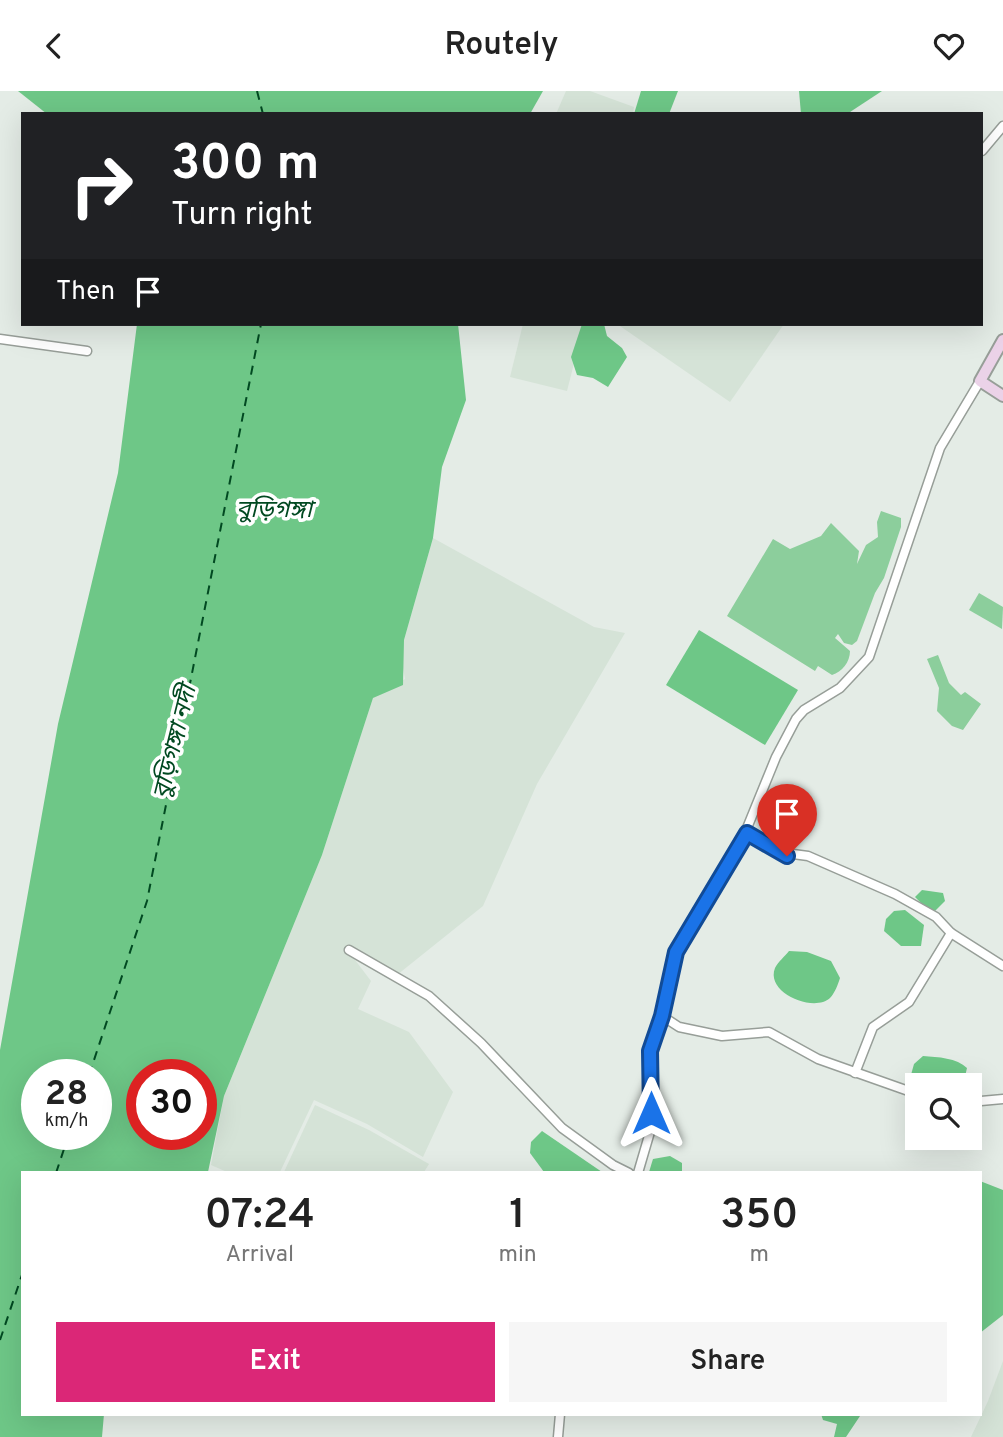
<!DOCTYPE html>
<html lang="en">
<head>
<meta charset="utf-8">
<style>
	body { margin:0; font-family:Overpass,"Noto Sans Bengali",sans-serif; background:#f6f6f6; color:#222; height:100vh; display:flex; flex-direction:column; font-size:26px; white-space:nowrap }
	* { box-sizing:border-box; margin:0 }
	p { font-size:23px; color:#767676 }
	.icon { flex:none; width:38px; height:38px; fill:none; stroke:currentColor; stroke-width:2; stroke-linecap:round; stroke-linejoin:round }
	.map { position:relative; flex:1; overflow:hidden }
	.sheet { position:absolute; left:21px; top:1080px; width:961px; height:245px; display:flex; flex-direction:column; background:#fff; border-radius:0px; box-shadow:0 7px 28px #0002 }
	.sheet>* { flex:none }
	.banner { position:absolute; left:21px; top:21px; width:962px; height:214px; border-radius:0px; box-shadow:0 7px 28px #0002; background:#202124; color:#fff; overflow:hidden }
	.controls { position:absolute; left:905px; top:982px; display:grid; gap:14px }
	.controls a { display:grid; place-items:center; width:77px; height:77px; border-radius:0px; background:#fff; box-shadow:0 7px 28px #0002; font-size:35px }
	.speed { position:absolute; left:21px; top:968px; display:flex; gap:14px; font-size:35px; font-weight:700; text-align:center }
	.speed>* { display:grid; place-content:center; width:91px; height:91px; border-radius:50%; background:#fff; box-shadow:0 7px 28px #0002; line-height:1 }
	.speed small { font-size:18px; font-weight:400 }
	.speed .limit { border:10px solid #d22; background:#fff; color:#111 }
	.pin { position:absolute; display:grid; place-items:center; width:60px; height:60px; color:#fff; margin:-72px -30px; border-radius:50% 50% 50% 0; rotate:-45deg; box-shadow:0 0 7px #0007 }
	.pin .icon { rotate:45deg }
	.me { position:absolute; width:77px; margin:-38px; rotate:0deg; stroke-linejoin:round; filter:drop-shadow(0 0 5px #0008) }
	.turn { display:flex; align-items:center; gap:24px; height:147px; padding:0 35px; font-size:32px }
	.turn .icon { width:91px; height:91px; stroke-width:2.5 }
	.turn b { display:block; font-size:49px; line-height:60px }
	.then { display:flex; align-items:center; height:66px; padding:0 35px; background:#0003; gap:14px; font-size:26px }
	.eta { display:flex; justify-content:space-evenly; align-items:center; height:119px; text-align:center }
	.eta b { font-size:42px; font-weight:600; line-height:49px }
	.primary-button { display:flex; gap:14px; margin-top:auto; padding:14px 35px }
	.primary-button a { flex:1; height:80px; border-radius:0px; background:#db2777; color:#fff; font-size:28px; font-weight:600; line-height:80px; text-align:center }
	.primary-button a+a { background:#f6f6f6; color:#222 }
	header { display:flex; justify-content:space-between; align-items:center; height:91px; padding:0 35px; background:#fff; font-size:32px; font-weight:600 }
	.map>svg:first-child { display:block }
	.built { fill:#d5e3d7 }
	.green { fill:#8cce9c }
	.water { fill:#6ec787; fill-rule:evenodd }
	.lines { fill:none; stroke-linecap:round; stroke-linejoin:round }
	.ferry { stroke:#014921; stroke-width:2; stroke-dasharray:9 7; stroke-linecap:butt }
	.street-casing { stroke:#979e98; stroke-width:11 }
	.secondary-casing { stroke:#979e98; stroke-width:14 }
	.street { stroke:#fff; stroke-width:8 }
	.secondary { stroke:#ebd2e8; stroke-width:10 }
	.route-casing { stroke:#114b97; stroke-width:18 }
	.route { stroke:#1a73e8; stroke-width:12 }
	.labels { text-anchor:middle; stroke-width:7; stroke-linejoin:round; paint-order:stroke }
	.water-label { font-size:24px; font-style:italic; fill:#014921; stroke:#fff }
</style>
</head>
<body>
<header><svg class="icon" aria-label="back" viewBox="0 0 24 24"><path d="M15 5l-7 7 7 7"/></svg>Routely<svg class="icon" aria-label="heart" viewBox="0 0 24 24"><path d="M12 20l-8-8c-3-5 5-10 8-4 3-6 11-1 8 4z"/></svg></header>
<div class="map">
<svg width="1003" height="1346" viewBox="0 0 1003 1346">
	<rect width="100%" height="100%" fill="#e4ece6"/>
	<!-- built -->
	<g class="built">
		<polygon points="566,0 590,0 634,16 633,23 556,23"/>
		<polygon points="523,233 584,233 567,300 510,286"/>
		<polygon points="617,233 784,233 730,311"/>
		<polygon points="433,447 594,536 625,542 537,693 483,815 397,884 427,909 355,869 371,890 358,918 409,941 453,1001 423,1066 367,1033 314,1009 280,1081 227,1081 211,1074 224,1005 322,764 373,607 405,588 401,567 404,549"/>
		<polygon points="315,1014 369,1039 429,1073 424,1081 284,1081"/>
		<polygon points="1003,1270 1003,1346 971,1346 988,1310"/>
	</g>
	<!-- green -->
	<g class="green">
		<path d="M881 420 901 427V436L884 487 875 502 857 550 852 554 844 552 838 543 835 547 850 560C850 571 842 581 832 584L818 575 815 580 727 525 773 448 790 458 821 445 831 432 859 460 857 473 866 454 878 446 877 431Z"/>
		<polygon points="979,502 1003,516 1002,538 969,519"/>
		<polygon points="938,564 949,592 961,604 965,601 981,613 963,639 952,635 937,620 939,597 927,568"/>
	</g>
	<!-- water -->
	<g class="water">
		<polygon points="18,0 543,0 530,23 47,23"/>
		<polygon points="641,0 678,0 669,23 634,23"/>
		<polygon points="799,0 882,0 847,23 801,23"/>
		<path d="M137 233H458L466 309 442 376 433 447 404 549 403 594 373 607 322 764 224 1005 208 1081 23 1082V1323H104L102 1346H0V959L58 633 118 382ZM37 984H96V1043H37ZM142 984H201V1043H142Z"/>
		<polygon points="582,233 604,233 607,245 622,257 627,266 608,296 593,287 577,284 571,266"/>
		<polygon points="699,539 798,599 765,654 666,594"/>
		<polygon points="922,799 943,802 945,810 932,823 915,806"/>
		<polygon points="905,819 924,834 921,855 901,855 884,840 886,828 894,820"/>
		<path d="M789 860 807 861 831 870 840 887C838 893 835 902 830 907 814 922 765 902 775 877 778 871 785 865 789 860Z"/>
		<path d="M923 965C938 966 957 967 967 977L963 994H917V1002L909 991 914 973Z"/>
		<polygon points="542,1040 602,1081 544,1081 530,1062 531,1051"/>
		<polygon points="670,1065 682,1072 682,1081 649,1081 653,1068"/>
		<polygon points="980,1090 1003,1099 1003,1224 980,1242"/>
		<polygon points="821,1323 868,1323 860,1325 846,1346 834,1346 837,1333 823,1329"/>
	</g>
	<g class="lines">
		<!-- ferry -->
		<g class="ferry">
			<polyline points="257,0 263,23"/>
			<polyline points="89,984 147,810 261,233"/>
			<polyline points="56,1082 69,1043"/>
			<polyline points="0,1249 23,1181"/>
		</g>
		<!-- street casing -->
		<g class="street-casing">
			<g id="street">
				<polyline points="982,60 1003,35"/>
				<polyline points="0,248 87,260"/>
				<polyline points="747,742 778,761 808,765 895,803 936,826 951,842 909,911 873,936 855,982"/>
				<polyline points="951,842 1003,875"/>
				<polyline points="349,859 429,905 481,952 562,1037 613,1074 629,1082"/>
				<polyline points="662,925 679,936 722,945 769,941 818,968 917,1003"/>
				<polyline points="970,1011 1003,1008"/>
				<polyline points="638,1082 650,1041 650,960 662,925 676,861 697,820 736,764 776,666 796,628 804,619 840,597 869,566 940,357 980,290"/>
				<polyline points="558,1346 560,1323"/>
			</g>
		</g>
		<!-- secondary casing -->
		<g class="secondary-casing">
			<polyline id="secondary" points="1003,249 980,290 1003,305"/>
		</g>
		<!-- street -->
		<use href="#street" class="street"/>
		<!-- secondary -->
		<use href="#secondary" class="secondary"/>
	</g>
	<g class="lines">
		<!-- route casing -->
		<g class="route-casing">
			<polyline id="route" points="651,1022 650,960 662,925 676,861 747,742 787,765"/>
		</g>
		<!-- route -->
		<use href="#route" class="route"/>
	</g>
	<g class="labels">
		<!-- water labels -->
		<g class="water-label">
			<text x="274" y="426">বুড়িগঙ্গা</text>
			<text transform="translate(174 651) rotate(-76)" y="8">বুড়িগঙ্গা নদী</text>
		</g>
	</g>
</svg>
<div class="controls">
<a><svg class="icon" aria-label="search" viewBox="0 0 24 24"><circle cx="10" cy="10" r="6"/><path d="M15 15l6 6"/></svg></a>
</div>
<div class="speed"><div>28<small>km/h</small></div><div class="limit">30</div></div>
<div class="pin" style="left:787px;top:765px;background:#d93025"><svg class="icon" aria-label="arrive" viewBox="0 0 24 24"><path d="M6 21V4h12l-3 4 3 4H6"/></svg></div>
<svg class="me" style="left:651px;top:1022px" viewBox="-20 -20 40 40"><path d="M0-17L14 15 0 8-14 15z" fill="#1a73e8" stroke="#fff" stroke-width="4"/></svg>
<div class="banner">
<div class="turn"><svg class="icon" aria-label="right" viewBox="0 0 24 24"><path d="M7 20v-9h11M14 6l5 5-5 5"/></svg><div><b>300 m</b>Turn right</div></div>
<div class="then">Then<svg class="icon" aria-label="arrive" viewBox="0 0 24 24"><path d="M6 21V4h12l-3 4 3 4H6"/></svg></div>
</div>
<section class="sheet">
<div class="eta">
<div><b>07:24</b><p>Arrival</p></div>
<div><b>1</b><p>min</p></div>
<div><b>350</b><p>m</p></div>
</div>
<div class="primary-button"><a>Exit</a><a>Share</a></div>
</section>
</div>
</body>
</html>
